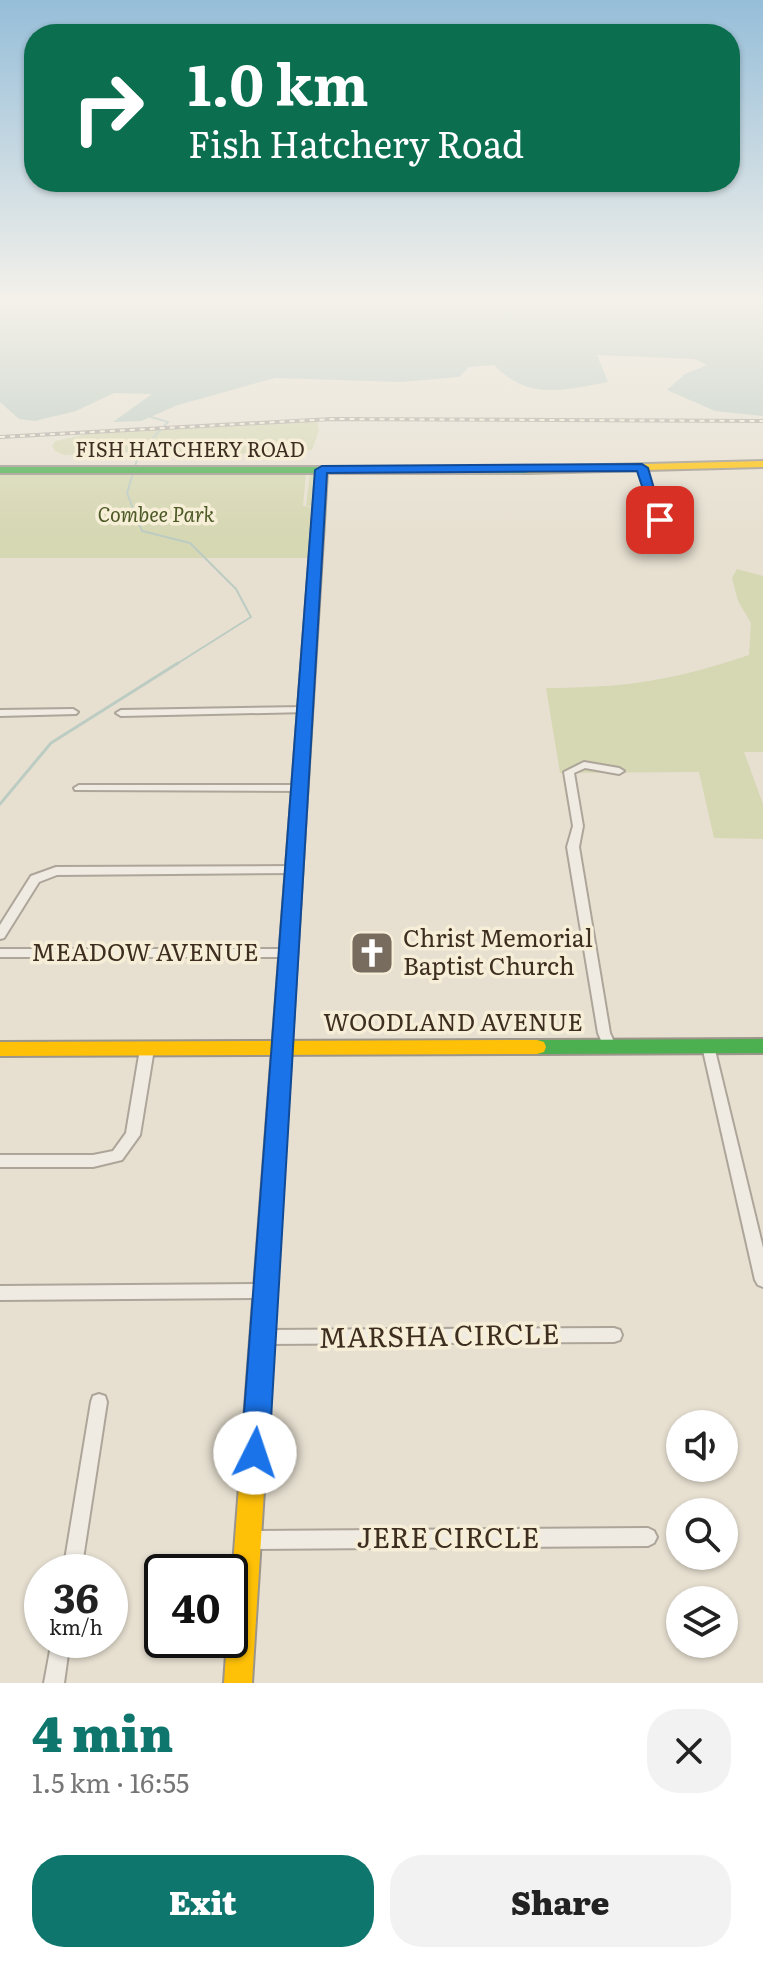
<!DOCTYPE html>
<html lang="en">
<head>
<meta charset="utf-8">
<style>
	body { margin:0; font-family:Literata,serif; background:#f2f2f2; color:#222; height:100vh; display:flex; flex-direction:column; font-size:30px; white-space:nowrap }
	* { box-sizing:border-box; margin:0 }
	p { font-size:26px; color:#767676 }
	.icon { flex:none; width:44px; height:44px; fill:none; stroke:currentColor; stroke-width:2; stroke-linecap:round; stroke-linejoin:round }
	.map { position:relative; height:1683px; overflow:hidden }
	.side { display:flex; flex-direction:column; background:#fff; flex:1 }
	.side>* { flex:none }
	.banner { position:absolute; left:24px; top:24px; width:716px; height:168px; border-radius:32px; box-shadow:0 2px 6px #0004; background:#0b6e4f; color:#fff; overflow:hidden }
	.fabs { position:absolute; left:666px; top:1410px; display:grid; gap:16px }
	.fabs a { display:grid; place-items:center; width:72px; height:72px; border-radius:50%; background:#fff; box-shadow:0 2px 6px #0004; font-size:40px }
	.speed { position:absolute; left:24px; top:1554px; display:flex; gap:16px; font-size:40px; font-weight:700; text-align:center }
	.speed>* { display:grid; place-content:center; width:104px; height:104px; border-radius:50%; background:#fff; box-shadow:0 2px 6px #0004; line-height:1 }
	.speed small { font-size:20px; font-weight:400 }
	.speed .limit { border:4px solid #111; border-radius:12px; background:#fff; color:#111 }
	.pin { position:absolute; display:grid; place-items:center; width:68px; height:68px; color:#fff; margin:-34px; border-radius:16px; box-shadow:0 4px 12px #0006 }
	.me { position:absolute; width:88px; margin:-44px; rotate:4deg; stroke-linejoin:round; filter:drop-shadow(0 0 6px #0008) }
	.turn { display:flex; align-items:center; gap:28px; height:168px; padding:0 32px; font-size:36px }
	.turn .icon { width:104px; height:104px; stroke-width:2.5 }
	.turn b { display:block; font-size:56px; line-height:68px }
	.round { display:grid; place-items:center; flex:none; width:84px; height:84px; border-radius:32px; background:#f2f2f2 }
	.headline { display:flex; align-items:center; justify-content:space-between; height:136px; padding:0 32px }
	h1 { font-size:48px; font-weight:800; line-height:60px; color:#0f766e }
	.button { display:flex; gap:16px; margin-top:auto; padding:16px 32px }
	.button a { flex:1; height:92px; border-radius:32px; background:#0f766e; color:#fff; font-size:32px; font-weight:800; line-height:92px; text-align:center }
	.button a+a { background:#f2f2f2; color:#222 }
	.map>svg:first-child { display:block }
	.green { fill:#d6d7b3 }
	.water { fill:#bcccc2 }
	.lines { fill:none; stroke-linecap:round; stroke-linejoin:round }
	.stream-far1 { stroke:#bcccc2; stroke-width:2 }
	.stream { stroke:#bcccc2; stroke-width:3 }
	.street-casing { stroke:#ada599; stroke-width:4 }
	.fast-casing { stroke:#9c958a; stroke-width:4 }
	.slow-casing { stroke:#9c958a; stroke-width:4 }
	.street { fill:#efebe3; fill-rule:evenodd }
	.fast { fill:#4caf50; fill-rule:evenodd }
	.slow { fill:#ffc107; fill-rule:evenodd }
	.rail-casing { stroke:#afaaa2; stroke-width:4 }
	.rail { stroke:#f7eed8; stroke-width:2; stroke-dasharray:5; stroke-linecap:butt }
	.route { fill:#1a73e8; stroke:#114b97; stroke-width:2 }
	.labels { text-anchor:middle; stroke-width:7; stroke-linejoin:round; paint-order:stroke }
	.far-street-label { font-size:20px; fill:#3d2e20; stroke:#f7eed8 }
	.far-park-label { font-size:20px; font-style:italic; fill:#4d5a26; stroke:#f7eed8 }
	.poi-label { font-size:24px; fill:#3d2e20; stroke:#f7eed8; text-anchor:start }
	.street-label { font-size:24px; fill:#3d2e20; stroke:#f7eed8 }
	.near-street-label { font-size:28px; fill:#3d2e20; stroke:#f7eed8 }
</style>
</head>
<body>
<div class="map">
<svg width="763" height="1683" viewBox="0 0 763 1683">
	<rect width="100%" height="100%" fill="#e7e0d1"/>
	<!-- green -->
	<g class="green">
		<polygon points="317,421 319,430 312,450 281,453 196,455 144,451 64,455 55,451 52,446 55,441 96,432"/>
		<polygon points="318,471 314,506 306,506 310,473 306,473 303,506 311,507 308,558 0,558 0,472"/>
		<path d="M737 569 763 576V752H744L763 804V839L714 838 699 772 560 773 546 688C625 688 675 680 749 655L751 623 738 601 732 578Z"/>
	</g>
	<!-- water -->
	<path class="water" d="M0 298H763V416L715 411 667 390 685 374 707 365 694 359 597 355 608 382C563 390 529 401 494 365L469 367 459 377 402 382 275 378 178 405 141 421 113 422 152 394 114 393 76 411 35 421 19 419 0 402Z"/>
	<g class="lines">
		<!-- stream-far1 -->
		<polyline class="stream-far1" points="151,417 168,422 139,453 127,493 142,531 190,543 236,589 251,617 175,665"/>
		<!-- stream -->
		<polyline class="stream" points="0,804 51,743 178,663"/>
		<!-- street casing -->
		<g class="street-casing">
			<g id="street">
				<polygon points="639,466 646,468 668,535 667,537 660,535 638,468"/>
				<polygon points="305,707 308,708 310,710 308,712 121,716 116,713 121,710"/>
				<polygon points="73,709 78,712 76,714 0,716 0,710"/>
				<polygon points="584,762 619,768 624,771 619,774 585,768 574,773 583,826 579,847 610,1033 616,1046 615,1050 610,1051 605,1050 598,1033 567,847 573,826 564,772"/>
				<polygon points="79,785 300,785 305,788 300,791 75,790 74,788"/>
				<polygon points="294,866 300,870 298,873 57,875 39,882 4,938 0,939 0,925 31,876 56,867"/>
				<polygon points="0,949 290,949 294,950 296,953 294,956 290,957 0,957"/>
				<polygon points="708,1041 713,1042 714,1046 763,1248 763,1287 758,1285 755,1280 702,1046 703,1042"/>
				<polygon points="147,1044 152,1045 154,1049 140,1135 122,1160 93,1167 0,1167 0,1155 93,1155 113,1151 126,1133 140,1049 142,1045"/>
				<polygon points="266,1284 271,1286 274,1291 271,1296 266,1298 0,1300 0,1286"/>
				<polygon points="614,1328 620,1330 622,1335 620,1340 614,1342 264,1344 258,1342 256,1337 258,1332 264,1330"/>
				<polygon points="99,1394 105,1396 107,1402 81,1572 63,1572 91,1402 93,1396"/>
				<polygon points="648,1528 654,1531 657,1537 654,1543 648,1546 249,1549 243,1546 240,1540 243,1534 249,1531"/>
				<polygon points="52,1640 70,1640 64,1683 44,1683"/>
			</g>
		</g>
		<!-- fast casing -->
		<g class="fast-casing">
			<g id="fast">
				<polygon points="0,467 528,467 533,470 528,473 327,473 289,1090 286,1096 279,1098 272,1096 269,1090 316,473 0,473"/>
				<polygon points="763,1039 763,1053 537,1054 530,1052 528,1047 530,1042 537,1040"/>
			</g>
		</g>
		<!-- slow casing -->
		<g class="slow-casing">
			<g id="slow">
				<polygon points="763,461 763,467 528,473 523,470 528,467"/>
				<polygon points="537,1040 544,1042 546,1047 544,1052 537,1054 0,1056 0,1042"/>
				<polygon points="279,1082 286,1084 289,1090 252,1683 224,1683 227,1640 230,1640 230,1605 269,1090 272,1084"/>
			</g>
		</g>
		<!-- street -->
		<use href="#street" class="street"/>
		<!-- fast -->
		<use href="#fast" class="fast"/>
		<!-- slow -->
		<use href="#slow" class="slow"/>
		<!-- rail casing -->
		<g class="rail-casing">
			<polyline id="rail" points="0,437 332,419 763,421"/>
		</g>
		<!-- rail -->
		<use href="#rail" class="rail"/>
	</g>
	<!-- sky -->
	<linearGradient id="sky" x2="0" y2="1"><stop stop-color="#96bed9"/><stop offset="0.56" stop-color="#f4f1ea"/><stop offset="1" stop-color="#f4f1ea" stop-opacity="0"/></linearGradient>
	<rect width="763" height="534" fill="url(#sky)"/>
	<!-- route -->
	<polygon class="route" points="642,464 648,468 664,523 653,520 637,471 327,473 269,1453 265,1463 255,1467 245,1463 241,1453 315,470 322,466"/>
	<!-- icons -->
	<defs>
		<g id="church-square" transform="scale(2.3)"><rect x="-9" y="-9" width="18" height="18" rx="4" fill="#786c5e" stroke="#f7eed8"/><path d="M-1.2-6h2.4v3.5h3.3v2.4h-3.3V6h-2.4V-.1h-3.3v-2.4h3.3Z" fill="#fff"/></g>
	</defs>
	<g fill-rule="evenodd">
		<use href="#church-square" x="372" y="953"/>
	</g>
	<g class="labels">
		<!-- far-street labels -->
		<g class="far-street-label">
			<text x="190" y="457">FISH HATCHERY ROAD</text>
		</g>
		<!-- far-park labels -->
		<g class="far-park-label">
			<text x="156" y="522">Combee Park</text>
		</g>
		<!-- poi labels -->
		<g class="poi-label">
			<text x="403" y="947">Christ Memorial<tspan x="403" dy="28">Baptist Church</tspan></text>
		</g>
		<!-- street labels -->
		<g class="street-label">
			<text x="145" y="961">MEADOW AVENUE</text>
			<text x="453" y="1031">WOODLAND AVENUE</text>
		</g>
		<!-- near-street labels -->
		<g class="near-street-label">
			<text transform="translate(439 1336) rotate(-1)" y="10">MARSHA CIRCLE</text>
			<text x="448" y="1548">JERE CIRCLE</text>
		</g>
	</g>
</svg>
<div class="fabs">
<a><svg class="icon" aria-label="sound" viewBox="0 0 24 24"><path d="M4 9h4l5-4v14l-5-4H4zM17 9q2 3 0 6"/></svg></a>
<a><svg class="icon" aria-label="search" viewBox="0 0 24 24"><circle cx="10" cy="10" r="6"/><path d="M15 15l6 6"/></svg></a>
<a><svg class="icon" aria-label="layers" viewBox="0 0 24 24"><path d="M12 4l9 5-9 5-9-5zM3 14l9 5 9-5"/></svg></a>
</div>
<div class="speed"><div>36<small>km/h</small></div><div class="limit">40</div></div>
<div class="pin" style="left:660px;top:520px;background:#d93025"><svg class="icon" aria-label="arrive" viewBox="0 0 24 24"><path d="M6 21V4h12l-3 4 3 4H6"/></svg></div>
<svg class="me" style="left:255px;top:1453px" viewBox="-20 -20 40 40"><circle r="19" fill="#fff"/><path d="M0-13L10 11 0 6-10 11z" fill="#1a73e8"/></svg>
<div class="banner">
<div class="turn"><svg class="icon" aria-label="right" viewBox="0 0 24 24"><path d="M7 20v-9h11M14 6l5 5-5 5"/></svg><div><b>1.0 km</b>Fish Hatchery Road</div></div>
</div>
</div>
<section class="side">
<div class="headline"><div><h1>4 min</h1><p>1.5 km · 16:55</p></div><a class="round"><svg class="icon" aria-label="close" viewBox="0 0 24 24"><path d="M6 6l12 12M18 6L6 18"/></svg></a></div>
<div class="button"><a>Exit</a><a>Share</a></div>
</section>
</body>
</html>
